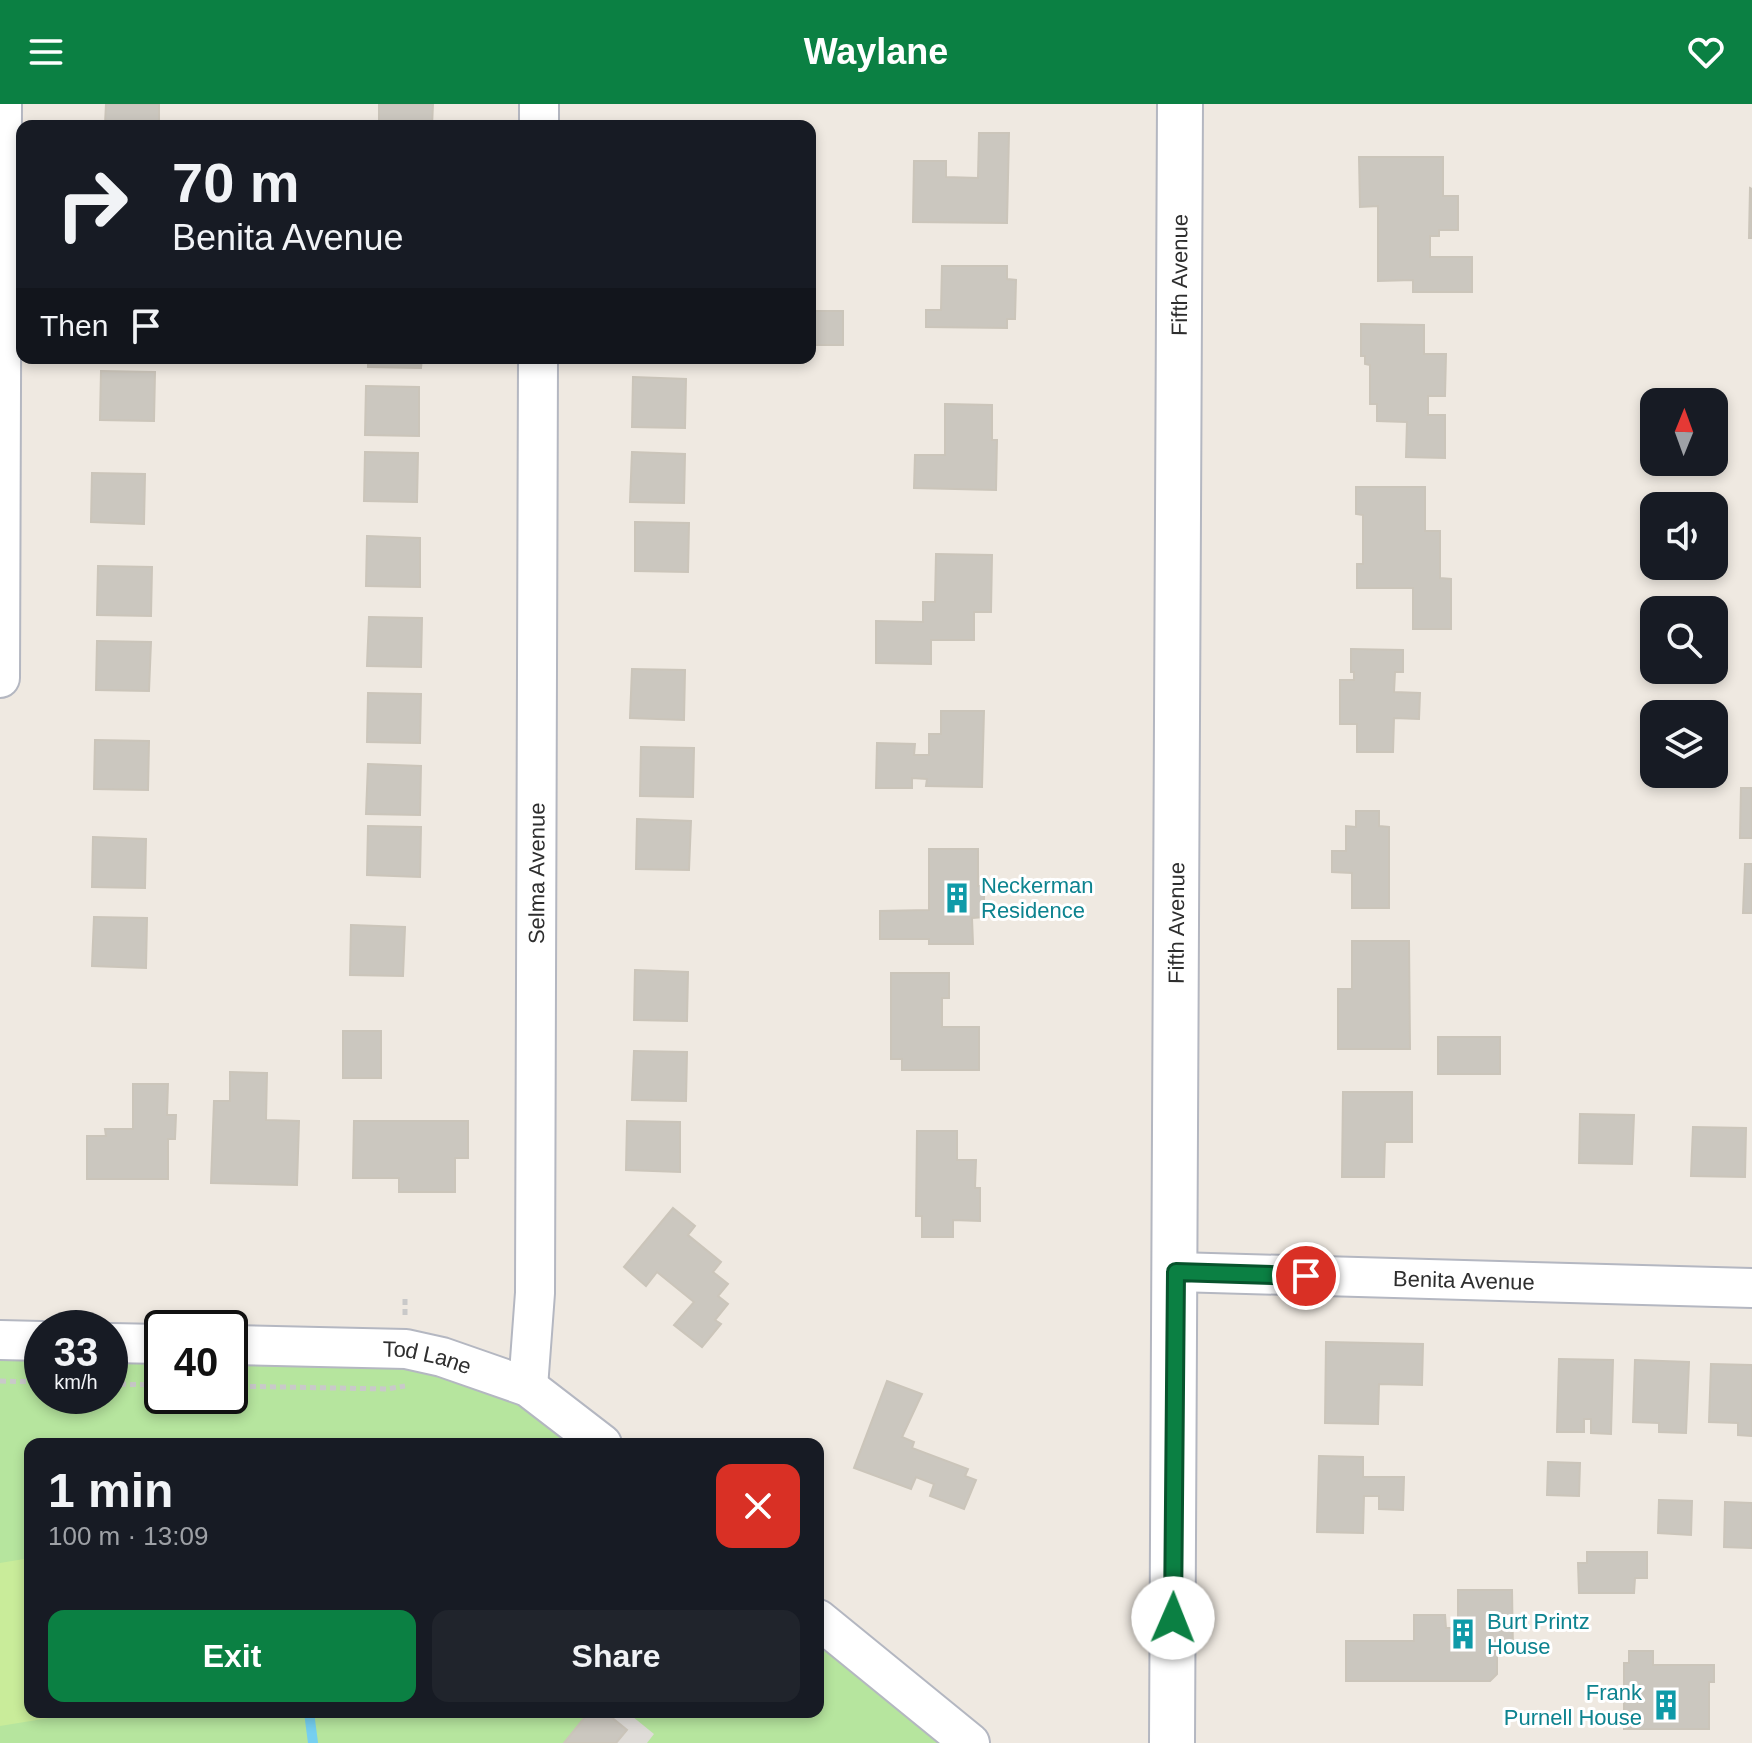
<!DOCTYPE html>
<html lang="en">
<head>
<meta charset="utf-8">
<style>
	body { margin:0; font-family:Helvetica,sans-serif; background:#20242c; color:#f1f3f6; height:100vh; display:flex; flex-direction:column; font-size:30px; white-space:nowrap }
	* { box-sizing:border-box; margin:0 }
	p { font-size:26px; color:#9ea1a6 }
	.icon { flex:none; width:44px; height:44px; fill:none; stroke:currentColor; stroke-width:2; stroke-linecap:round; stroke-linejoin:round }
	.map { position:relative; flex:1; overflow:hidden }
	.panel { position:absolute; left:24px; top:1334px; width:800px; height:280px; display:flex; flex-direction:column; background:#171b24; border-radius:16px; box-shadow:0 4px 12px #0003 }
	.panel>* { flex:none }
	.guide { position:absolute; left:16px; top:16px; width:800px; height:244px; border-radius:16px; box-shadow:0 4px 12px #0003; background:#171b24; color:#f1f3f6; overflow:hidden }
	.needle { width:52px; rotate:1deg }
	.tools { position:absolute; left:1640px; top:284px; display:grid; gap:16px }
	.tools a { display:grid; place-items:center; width:88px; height:88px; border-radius:16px; background:#171b24; box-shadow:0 4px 12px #0003; font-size:40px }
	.speed { position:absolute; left:24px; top:1206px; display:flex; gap:16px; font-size:40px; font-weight:700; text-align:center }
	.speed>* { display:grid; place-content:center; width:104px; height:104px; border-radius:50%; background:#171b24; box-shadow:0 4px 12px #0003; line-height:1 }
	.speed small { font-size:20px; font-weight:400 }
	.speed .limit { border:4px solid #111; border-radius:12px; background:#fff; color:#111 }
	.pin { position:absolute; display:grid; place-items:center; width:68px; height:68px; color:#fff; margin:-34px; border:4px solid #fff; border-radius:50%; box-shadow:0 2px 8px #0007 }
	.me { position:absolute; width:88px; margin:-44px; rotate:1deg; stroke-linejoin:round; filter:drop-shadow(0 0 6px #0008) }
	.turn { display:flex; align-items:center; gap:28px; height:168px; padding:0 24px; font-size:36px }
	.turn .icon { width:104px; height:104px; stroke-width:2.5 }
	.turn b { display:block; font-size:56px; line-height:68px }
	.then { display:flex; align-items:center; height:76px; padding:0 24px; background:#0003; gap:16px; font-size:30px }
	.round { display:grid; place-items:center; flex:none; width:84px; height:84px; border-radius:16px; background:#20242c }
	.headline { display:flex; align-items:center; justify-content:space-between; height:136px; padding:0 24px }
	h1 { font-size:48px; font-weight:700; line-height:60px }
	.button { display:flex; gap:16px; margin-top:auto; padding:16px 24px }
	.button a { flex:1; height:92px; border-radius:16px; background:#0b8043; color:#fff; font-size:32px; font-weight:700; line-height:92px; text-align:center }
	.button a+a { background:#20242c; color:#f1f3f6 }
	header { display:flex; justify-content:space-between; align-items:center; height:104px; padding:0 24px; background:#0b8043; color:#fff; font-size:36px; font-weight:700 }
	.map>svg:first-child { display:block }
	.green { fill:#b6e59e }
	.pitch { fill:#c9ec9a }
	.plaza { fill:#dfdcd8 }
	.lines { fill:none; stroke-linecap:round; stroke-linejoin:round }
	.stream { stroke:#75cff0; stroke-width:10 }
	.building { fill:#cbc7bf; stroke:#cbc5ba; stroke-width:2 }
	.street-casing { stroke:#b4b7c1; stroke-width:42 }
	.secondary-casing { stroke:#b4b7c1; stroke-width:48 }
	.path { stroke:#c9c9c9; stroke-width:5; stroke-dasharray:6 4; stroke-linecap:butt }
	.street { stroke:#fff; stroke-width:38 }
	.secondary { stroke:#fff; stroke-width:44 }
	.route-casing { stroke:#07532c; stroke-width:20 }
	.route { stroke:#0b8043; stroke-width:14 }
	.labels { text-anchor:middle; stroke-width:6; stroke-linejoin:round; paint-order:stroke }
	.street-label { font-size:22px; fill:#2e2e2e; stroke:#fff }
	.culture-label { font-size:22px; fill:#0d838f; stroke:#fff; text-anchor:start }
</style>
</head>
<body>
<header><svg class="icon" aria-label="menu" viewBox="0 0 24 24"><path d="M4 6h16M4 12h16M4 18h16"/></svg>Waylane<svg class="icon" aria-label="heart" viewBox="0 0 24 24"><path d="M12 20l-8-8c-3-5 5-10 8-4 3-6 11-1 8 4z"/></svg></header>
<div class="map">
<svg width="1752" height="1639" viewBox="0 0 1752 1639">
	<rect width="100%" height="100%" fill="#efe9e1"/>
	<!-- green -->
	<polygon class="green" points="0,1236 42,1237 42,1292 110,1292 110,1239 162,1240 162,1292 230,1292 230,1241 406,1245 602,1340 30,1340 30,1608 818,1608 818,1515 970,1639 0,1639"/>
	<!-- pitch -->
	<polygon class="pitch" points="30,1454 30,1608 86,1608 0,1622 0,1459"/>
	<!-- plaza -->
	<polygon class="plaza" points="605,1608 627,1608 654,1630 647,1639 616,1639 627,1626"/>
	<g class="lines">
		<!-- stream -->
		<polyline class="stream" points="309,1608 313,1639"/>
	</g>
	<!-- building -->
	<g class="building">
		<polygon points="106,0 159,0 159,21 105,20"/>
		<polygon points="379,0 433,0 432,22 379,22"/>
		<polygon points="979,29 1009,29 1007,119 913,118 914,57 946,57 946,73 978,74"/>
		<polygon points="1359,53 1443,53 1443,92 1458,92 1458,126 1439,126 1439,132 1430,132 1430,153 1472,153 1472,188 1413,188 1413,176 1378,177 1378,102 1360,103"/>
		<polygon points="1750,84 1752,85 1752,134 1749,134"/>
		<polygon points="942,162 1007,162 1007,175 1016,176 1015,215 1007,215 1007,224 926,223 926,206 941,206"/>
		<polygon points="813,207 843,207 843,241 814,241"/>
		<polygon points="1361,220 1424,221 1424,250 1446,250 1445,292 1428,292 1428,311 1445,311 1445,354 1406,353 1407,318 1377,317 1377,300 1370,300 1370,261 1365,260 1365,252 1361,252"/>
		<polygon points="368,254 422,254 421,264 368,263"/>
		<polygon points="101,267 155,268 154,317 100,316"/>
		<polygon points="633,273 686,275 685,324 632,323"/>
		<polygon points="366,282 419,283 419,332 365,331"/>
		<polygon points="945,300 992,301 992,336 997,336 996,386 914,384 915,351 945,351"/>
		<polygon points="365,348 418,349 417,398 364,397"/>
		<polygon points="632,348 685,350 684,399 630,398"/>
		<polygon points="92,369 145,370 144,420 91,418"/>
		<polygon points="1356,383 1425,383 1425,427 1440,427 1440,474 1451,475 1451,525 1413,525 1413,484 1357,484 1357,460 1363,460 1363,411 1356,410"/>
		<polygon points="635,418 689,419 688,468 635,467"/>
		<polygon points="367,432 420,434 420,483 366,482"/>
		<polygon points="936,450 992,451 991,508 974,508 974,536 931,536 931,560 876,559 876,517 923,518 923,498 935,498"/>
		<polygon points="98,462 152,463 151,512 97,511"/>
		<polygon points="369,513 422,514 421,563 367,562"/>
		<polygon points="97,537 151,538 149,587 96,586"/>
		<polygon points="1351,545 1403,546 1403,568 1395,568 1394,588 1420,589 1419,615 1394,614 1393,648 1357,648 1357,620 1340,620 1340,576 1354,576 1354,568 1351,568"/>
		<polygon points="632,565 685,566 684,616 630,614"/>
		<polygon points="368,589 421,590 420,639 367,638"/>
		<polygon points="941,607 984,607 982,683 926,682 927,675 912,674 912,684 876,684 877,639 915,640 914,651 929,651 929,630 941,630"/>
		<polygon points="95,636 149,637 148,686 94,685"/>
		<polygon points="641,643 694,644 693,693 640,692"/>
		<polygon points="368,660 421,662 420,711 366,710"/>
		<polygon points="1741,684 1752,684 1752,734 1740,734"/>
		<polygon points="1356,707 1379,707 1379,722 1389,723 1389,804 1352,804 1352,769 1332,768 1332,747 1346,747 1346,722 1356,723"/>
		<polygon points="637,715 691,717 689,766 636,765"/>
		<polygon points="368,722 421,723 420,773 367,771"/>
		<polygon points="93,733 146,735 145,784 92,783"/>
		<polygon points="929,745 978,745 978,782 984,782 984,813 972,814 973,840 929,840 929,835 880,835 880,807 929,806"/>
		<polygon points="1745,760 1752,760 1752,809 1743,809"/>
		<polygon points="94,813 147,814 146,864 92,862"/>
		<polygon points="351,821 405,823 403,872 350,871"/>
		<polygon points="1352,837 1409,837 1410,945 1338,945 1338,885 1352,885"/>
		<polygon points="635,866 688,868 687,917 634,916"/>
		<polygon points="891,869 949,869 949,894 942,894 942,923 979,923 979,966 902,966 902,955 891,955"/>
		<rect x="343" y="927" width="38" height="47"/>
		<rect x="1438" y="933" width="62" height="37"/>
		<polygon points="634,947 687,948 686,997 632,996"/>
		<polygon points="230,968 267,969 266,1016 299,1017 297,1081 211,1079 214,997 230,997"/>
		<polygon points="133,980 168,980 167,1011 176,1011 175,1035 168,1035 168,1075 87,1075 87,1032 106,1032 105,1025 133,1025"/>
		<polygon points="1343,988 1412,988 1412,1038 1385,1038 1384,1073 1342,1073"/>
		<polygon points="1580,1010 1634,1011 1632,1060 1579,1059"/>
		<polygon points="354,1017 468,1017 468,1054 455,1054 455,1088 399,1088 399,1074 353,1074"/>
		<polygon points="627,1017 680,1018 680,1068 626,1066"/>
		<polygon points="1693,1023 1746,1024 1745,1073 1691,1072"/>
		<polygon points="917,1027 957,1027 957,1056 976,1056 975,1084 980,1084 980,1117 953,1116 953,1133 922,1133 922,1112 916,1112"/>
		<polygon points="673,1104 695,1122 688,1131 721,1158 713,1168 728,1180 718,1192 728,1200 715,1216 721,1220 702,1243 674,1221 694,1198 657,1168 646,1182 624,1163"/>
		<polygon points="1326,1238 1423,1240 1422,1281 1379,1280 1378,1320 1325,1319"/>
		<polygon points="1559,1255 1613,1256 1611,1330 1591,1329 1591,1315 1584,1315 1584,1328 1557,1328"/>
		<polygon points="1635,1256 1689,1258 1686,1329 1659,1328 1659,1319 1633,1318"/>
		<polygon points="1711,1260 1752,1261 1752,1332 1738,1331 1738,1319 1709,1318"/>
		<polygon points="887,1277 922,1290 902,1333 914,1338 912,1344 968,1365 965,1372 976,1376 964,1405 930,1392 934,1380 916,1373 911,1385 854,1364"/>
		<polygon points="1319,1352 1363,1353 1363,1373 1404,1373 1403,1406 1379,1405 1379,1392 1364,1392 1363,1429 1317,1428"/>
		<polygon points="1548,1358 1580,1359 1579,1392 1547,1391"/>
		<polygon points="1659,1396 1692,1397 1691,1431 1658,1429"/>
		<polygon points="1725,1398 1752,1399 1752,1444 1724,1443"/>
		<polygon points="1587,1448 1647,1448 1647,1474 1635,1474 1634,1489 1579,1489 1578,1459 1587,1459"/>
		<polygon points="1458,1486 1512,1486 1513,1547 1497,1547 1497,1570 1490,1577 1346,1577 1346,1537 1414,1537 1414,1511 1445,1511 1446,1524 1458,1524"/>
		<polygon points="1629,1547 1653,1547 1653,1561 1714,1561 1714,1578 1709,1578 1709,1625 1624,1625 1624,1559 1629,1559"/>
		<polygon points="589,1608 605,1608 627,1626 616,1639 564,1639"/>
	</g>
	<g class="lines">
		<!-- street casing -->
		<g class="street-casing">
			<g id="street">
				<polyline points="539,22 539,0"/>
				<polyline points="0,574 2,0"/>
				<path id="s1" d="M1176 1168 1752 1184"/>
				<polyline points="0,1236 42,1237"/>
				<polyline points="110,1239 162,1240"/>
				<path id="s2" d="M230 1241 406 1245 442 1253 528 1283 602 1340"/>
				<path id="s3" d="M528 1283 535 1189 538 254"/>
				<polyline points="818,1515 970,1639"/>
			</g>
		</g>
		<!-- secondary casing -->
		<g class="secondary-casing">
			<g id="secondary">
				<path id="s4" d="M1172 1639 1180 0"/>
			</g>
		</g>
		<!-- path -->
		<g class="path">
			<polyline points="405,1195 405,1211"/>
			<polyline points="0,1277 42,1278"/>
			<polyline points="110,1280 162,1281"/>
			<polyline points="230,1282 387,1285 405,1282"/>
			<polyline points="667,1340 668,1336"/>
			<polyline points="587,1611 587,1608"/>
		</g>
		<!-- street -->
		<use href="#street" class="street"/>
		<!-- secondary -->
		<use href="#secondary" class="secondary"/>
	</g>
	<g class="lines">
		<!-- route casing -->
		<g class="route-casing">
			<polyline id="route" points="1173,1514 1176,1168 1306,1172"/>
		</g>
		<!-- route -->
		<use href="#route" class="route"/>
	</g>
	<!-- icons -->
	<defs>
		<g id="building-bare" transform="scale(2.4)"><path d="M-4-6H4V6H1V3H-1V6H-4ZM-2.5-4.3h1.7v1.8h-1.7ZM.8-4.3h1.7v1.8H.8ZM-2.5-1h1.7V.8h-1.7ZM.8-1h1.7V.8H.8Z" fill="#0f9aa8" stroke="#fff" stroke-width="2.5" paint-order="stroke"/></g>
	</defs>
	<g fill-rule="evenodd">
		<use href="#building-bare" x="957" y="794"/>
		<use href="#building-bare" x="1463" y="1530"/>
		<use href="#building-bare" x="1666" y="1601"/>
	</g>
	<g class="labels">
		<!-- street labels -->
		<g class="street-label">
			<text dy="8" stroke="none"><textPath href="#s4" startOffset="1468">Fifth Avenue</textPath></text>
			<text dy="8" stroke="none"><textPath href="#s3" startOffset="514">Selma Avenue</textPath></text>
			<text dy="8" stroke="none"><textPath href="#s4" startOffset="820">Fifth Avenue</textPath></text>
			<text dy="8" stroke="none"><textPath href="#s1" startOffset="288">Benita Avenue</textPath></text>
			<text dy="8" stroke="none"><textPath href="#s2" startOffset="198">Tod Lane</textPath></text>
		</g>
		<!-- culture labels -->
		<g class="culture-label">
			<text x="981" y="789">Neckerman<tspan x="981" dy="25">Residence</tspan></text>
			<text x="1487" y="1525">Burt Printz<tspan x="1487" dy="25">House</tspan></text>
			<text x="1642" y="1596" text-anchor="end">Frank<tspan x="1642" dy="25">Purnell House</tspan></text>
		</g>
	</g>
</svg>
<div class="tools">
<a><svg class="needle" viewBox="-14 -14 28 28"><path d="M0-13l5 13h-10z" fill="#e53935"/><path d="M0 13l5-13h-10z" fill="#9ea1a6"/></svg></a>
<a><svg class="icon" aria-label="sound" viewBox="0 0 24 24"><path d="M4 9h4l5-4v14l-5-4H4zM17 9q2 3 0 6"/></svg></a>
<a><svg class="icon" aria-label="search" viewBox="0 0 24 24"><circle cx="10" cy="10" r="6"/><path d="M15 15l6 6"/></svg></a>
<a><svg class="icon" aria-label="layers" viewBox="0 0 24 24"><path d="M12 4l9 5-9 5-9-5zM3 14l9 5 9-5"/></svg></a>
</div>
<div class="speed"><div>33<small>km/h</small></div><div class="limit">40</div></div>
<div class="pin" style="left:1306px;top:1172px;background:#d93025"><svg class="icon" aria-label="arrive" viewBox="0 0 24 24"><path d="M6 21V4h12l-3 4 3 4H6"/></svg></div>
<svg class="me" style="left:1173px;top:1514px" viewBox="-20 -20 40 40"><circle r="19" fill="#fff"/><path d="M0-13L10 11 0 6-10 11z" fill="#0b8043"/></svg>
<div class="guide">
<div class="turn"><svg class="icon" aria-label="right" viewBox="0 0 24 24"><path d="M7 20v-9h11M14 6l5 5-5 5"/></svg><div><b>70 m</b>Benita Avenue</div></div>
<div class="then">Then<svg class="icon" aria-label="arrive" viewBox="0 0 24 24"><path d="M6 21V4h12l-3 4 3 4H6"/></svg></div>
</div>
<section class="panel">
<div class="headline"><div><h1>1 min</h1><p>100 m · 13:09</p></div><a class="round" style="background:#d93025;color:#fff"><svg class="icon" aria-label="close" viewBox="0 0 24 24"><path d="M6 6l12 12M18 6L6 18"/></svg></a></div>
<div class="button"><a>Exit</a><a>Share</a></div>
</section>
</div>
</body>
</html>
